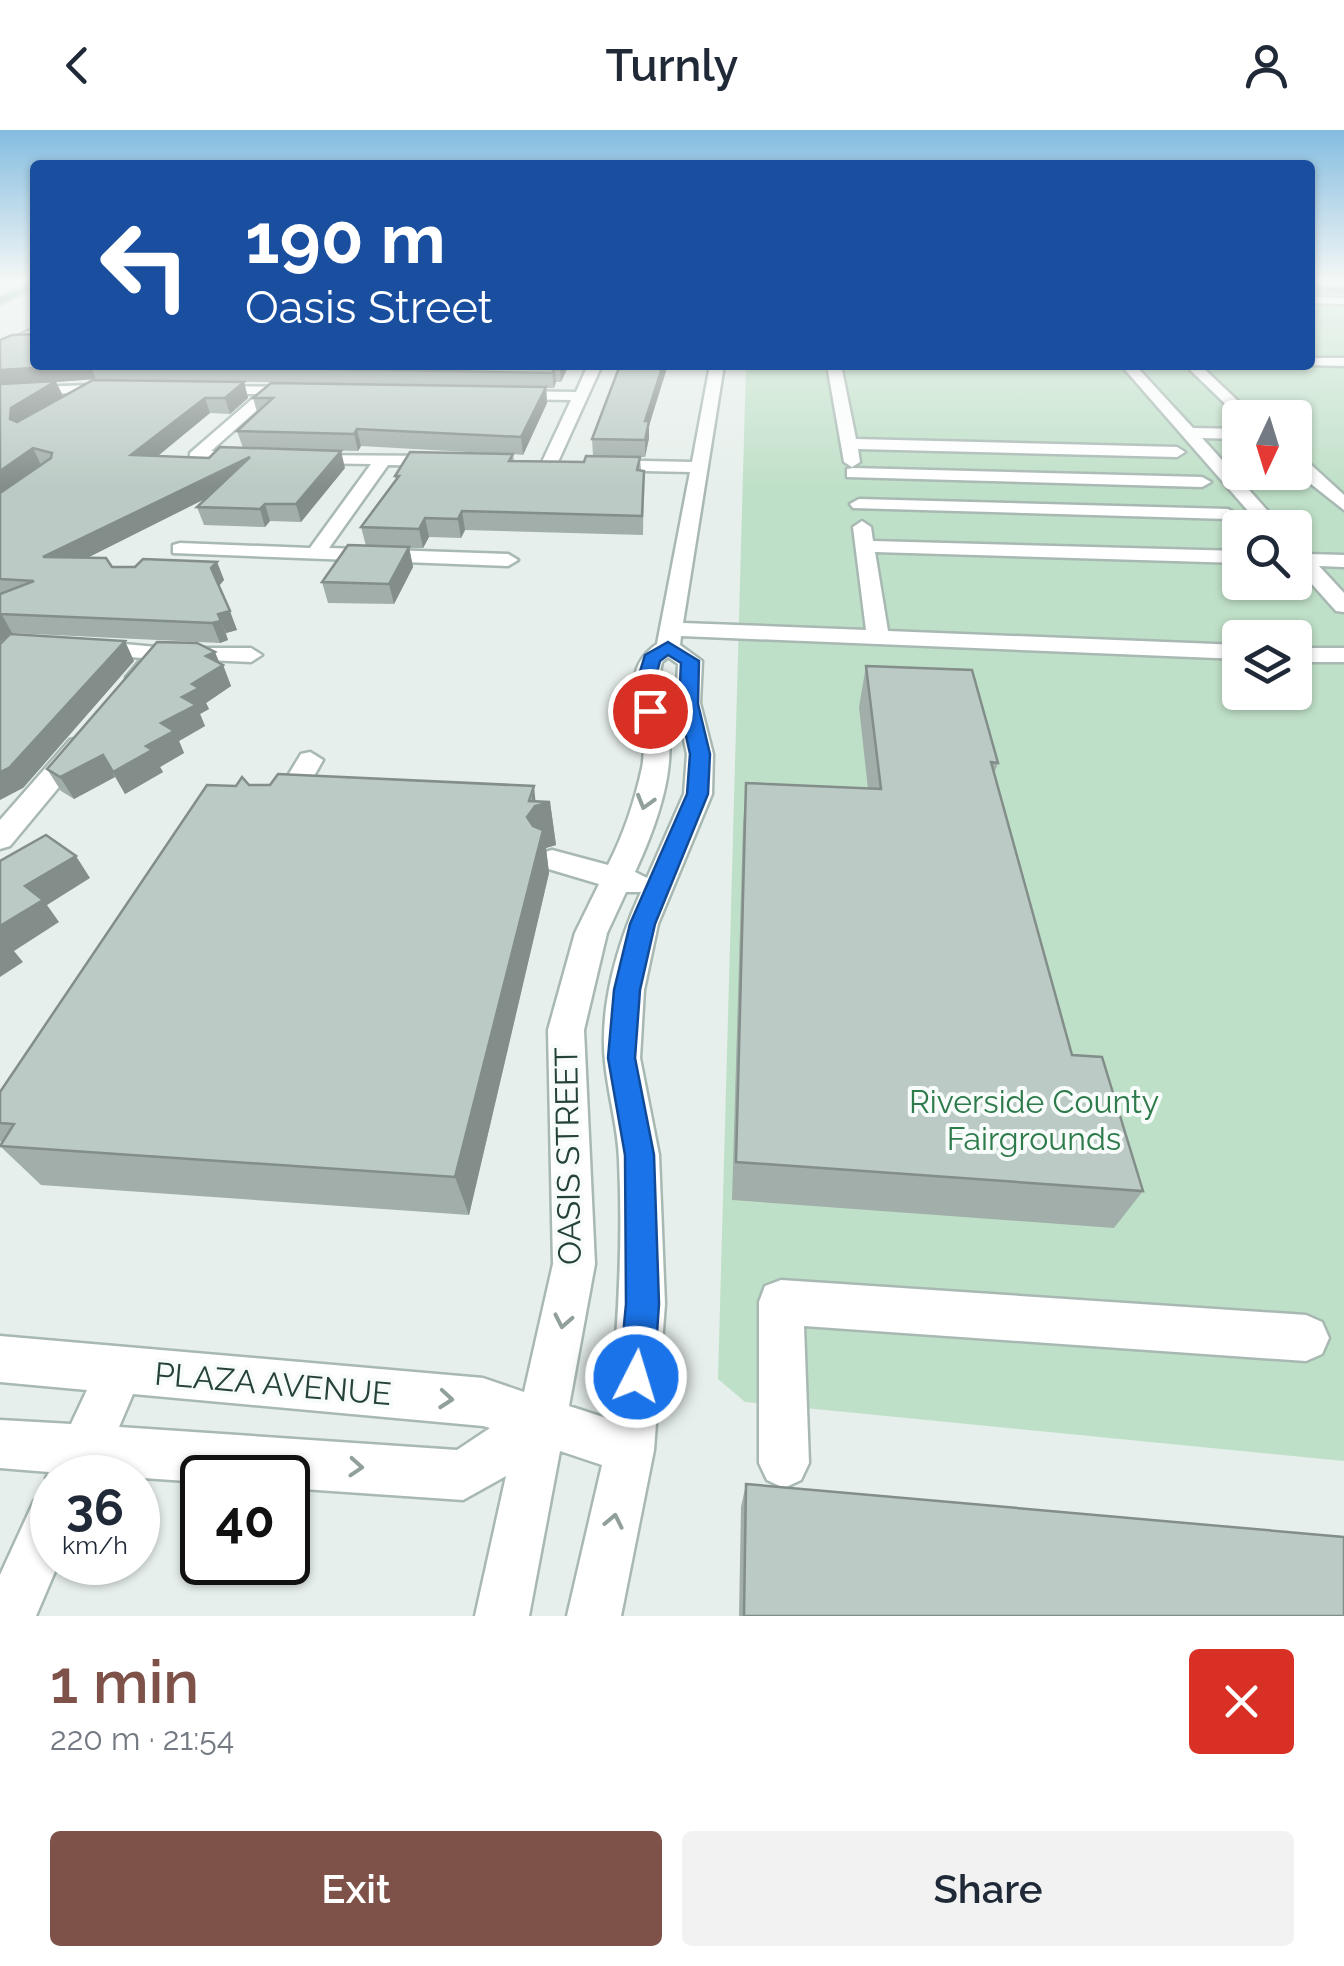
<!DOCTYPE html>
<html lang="en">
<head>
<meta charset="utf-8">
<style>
	body { margin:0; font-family:Raleway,sans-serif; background:#f2f2f3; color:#1f2937; height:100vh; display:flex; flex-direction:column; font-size:38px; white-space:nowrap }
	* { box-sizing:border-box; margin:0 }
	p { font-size:32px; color:#747a83 }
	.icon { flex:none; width:55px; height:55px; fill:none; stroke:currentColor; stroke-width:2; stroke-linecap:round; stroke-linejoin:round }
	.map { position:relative; height:1486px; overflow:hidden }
	.sheet { display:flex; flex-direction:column; background:#fff; flex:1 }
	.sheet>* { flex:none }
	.hud { position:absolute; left:30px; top:30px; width:1285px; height:210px; border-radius:10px; box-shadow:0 2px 8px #0004; background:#1a4fa0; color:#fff; overflow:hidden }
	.needle { width:65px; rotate:184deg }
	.controls { position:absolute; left:1222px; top:270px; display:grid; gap:20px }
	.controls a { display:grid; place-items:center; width:90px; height:90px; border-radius:10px; background:#fff; box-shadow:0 2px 8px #0004; font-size:50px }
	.speed { position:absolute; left:30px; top:1325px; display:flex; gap:20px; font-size:50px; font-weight:700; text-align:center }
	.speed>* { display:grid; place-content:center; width:130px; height:130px; border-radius:50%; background:#fff; box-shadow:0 2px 8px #0004; line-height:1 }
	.speed small { font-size:25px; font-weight:400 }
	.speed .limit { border:5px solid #111; border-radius:15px; background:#fff; color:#111 }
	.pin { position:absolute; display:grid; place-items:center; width:85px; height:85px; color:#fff; margin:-42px; border:5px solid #fff; border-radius:50%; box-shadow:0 2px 10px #0007 }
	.me { position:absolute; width:110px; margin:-55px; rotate:5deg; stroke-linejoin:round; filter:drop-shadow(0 0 8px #0008) }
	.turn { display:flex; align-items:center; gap:35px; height:210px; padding:0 50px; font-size:45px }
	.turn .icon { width:130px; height:130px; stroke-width:2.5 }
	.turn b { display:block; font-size:70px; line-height:85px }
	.round { display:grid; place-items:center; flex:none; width:105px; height:105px; border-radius:10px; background:#f2f2f3 }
	.head { display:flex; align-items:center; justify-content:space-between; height:170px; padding:0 50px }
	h1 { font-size:60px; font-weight:600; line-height:75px; color:#7f5249 }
	.cta { display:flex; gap:20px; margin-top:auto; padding:20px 50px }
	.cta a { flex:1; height:115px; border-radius:10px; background:#7f5249; color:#fff; font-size:40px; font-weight:600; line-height:115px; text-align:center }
	.cta a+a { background:#f2f2f3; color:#1f2937 }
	header { display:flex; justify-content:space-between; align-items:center; height:130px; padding:0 50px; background:#fff; font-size:45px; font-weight:600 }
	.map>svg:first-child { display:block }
	.green { fill:#bfe0c8; fill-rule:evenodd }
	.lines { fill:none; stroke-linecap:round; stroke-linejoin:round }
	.minor-casing { stroke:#a8b8b2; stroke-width:5 }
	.major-casing { stroke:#c2cac8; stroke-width:5 }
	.minor { fill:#fff; fill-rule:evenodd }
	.major { fill:#6aa596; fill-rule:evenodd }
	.wall { fill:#a1aea9; fill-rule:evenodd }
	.shaded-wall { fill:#838d89 }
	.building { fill:#bbcac4; stroke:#838d89; stroke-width:2.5 }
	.oneway { stroke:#92a09c }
	.route { fill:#1a73e8; stroke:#114b97; stroke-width:2.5 }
	.labels { text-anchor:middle; stroke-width:8; stroke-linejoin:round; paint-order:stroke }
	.near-park-label { font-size:32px; fill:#2d7a4b; stroke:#f7fbf9 }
	.near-street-label { font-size:32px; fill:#24423a; stroke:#f7fbf9 }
</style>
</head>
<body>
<header><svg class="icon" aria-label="back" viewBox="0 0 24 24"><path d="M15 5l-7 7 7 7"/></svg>Turnly<svg class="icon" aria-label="person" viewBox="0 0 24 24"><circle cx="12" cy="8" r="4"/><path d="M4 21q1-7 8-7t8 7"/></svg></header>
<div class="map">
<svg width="1344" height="1486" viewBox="0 0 1344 1486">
	<rect width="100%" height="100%" fill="#e6efeb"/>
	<!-- green -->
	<path class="green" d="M1310 165H1344V1331L745 1272 718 1249 746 235H1310ZM1240 288H1295V342H1240ZM1240 398H1295V452H1240ZM1240 508H1295V562H1240Z"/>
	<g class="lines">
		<!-- minor casing -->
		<g class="minor-casing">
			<g id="minor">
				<polygon points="1310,167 1344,168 1344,174 1310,173"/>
				<polygon points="35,198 35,207 0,223 0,214"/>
				<polygon points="1310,228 1344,228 1344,236 1306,235 1310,235"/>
				<polygon points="588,235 602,235 557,334 543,338 541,334 571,270 505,269 498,265 505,261 576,262"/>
				<path d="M710 235H724L683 493 866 500 853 397 862 391 871 397 873 411 1240 421V433L875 422 888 501 1240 515V529L681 506 680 515 702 531 700 573 713 624 712 664 658 794 644 860 640 928 659 1025 665 1174 654 1320 621 1486H567L602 1335 560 1321 529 1486H475L506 1346 463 1370 288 1358V1348H202V1352L98 1345 52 1348V1364L46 1348 49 1342 0 1338V1290L71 1294 87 1260 0 1252V1206L483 1248 524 1262 553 1134 548 900 575 803 599 754 542 737 537 730 542 723 552 720 608 735C623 706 635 670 642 638 652 592 610 547 657 514L690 342 599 340 591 335 599 330 692 332ZM668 527 678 534 676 573 687 624 684 664 647 748 635 742C653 703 673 651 669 608 666 576 654 565 662 532ZM626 762H641C618 812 599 877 605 932 608 965 618 997 619 1030 623 1117 618 1202 609 1289L569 1276 595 1134 584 900 607 803ZM133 1264 483 1296 490 1298 457 1320 119 1297Z"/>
				<polygon points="827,235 841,235 856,309 1177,317 1185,322 1177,327 858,319 860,332 852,337 844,332"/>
				<polygon points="1121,235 1135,235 1193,298 1240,299 1240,309 1202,308 1231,340 1300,343 1296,332 1308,332 1344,365 1344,380 1311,354 1241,351 1283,398 1263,398"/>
				<polygon points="1185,235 1200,235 1256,288 1240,288"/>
				<polygon points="124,254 126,257 119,261 0,266 0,258"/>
				<polygon points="200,256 304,257 311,261 304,265 274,265 211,321 248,322 256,327 254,330 196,331 190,329 190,323 258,264 205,263 198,259"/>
				<polygon points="298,325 443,326 451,331 443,336 388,335 329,418 508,424 518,430 508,436 173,423 173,415 180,413 310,418 371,334 304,333 296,328"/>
				<polygon points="853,338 1202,347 1211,352 1202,357 847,347 847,339"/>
				<polygon points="859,369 1228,379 1237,384 1228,389 853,378 850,374"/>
				<polygon points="1295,415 1308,424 1344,425 1344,437 1319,436 1344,463 1344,482 1336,481 1295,435"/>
				<polygon points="92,511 167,518 251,518 262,525 251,532 166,528 146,552 138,554 126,547 142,528 84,523 81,518"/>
				<rect x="1295" y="518" width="49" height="14"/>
				<polygon points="79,608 92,616 88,622 10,716 0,719 0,690 70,610"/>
				<polygon points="310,622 323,630 295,680 291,687 271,687 267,680 301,624"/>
				<polygon points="781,1150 1306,1185 1322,1192 1329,1208 1322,1224 1306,1231 804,1196 809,1333 801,1350 784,1358 767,1350 759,1333 759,1172 765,1156"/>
				<polygon points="52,1363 52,1432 59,1432 36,1486 0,1486 0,1445 34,1371"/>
			</g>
		</g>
		<!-- major casing -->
		<g class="major-casing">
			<g id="major">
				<polygon points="35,152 35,159 0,174 0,167"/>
				<rect x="1310" y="157" width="34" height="6"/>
			</g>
		</g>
		<!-- minor -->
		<use href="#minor" class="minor"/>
		<!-- major -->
		<use href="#major" class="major"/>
	</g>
	<!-- wall -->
	<g class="wall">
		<path d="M0 210 569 235 561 252H556L554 258H546L547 273 523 325 513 324 514 331 584 332 593 326 592 309 649 296V308L645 327H640L641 341H644L643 405 465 400 461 408 429 407 423 418H409L413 437 394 474 328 473 322 452 366 416 361 397 396 350 395 346 503 324 361 316 358 321 247 318 345 338 301 392 270 391 265 397 204 395 197 377 207 367 87 428 112 437H135L217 432 224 450 219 456 237 500 226 503 228 510 220 513 12 503 10 504 134 531 23 658 10 505 0 512ZM96 249 370 254 253 268 257 282 237 301 243 318 209 328 158 326 210 283 230 284 248 268 244 252 63 266 56 252Z"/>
		<polygon points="223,535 231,556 206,573 209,579 200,584 205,596 179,611 184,623 160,637 163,642 125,664 115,647 74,669 61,661 47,639"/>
		<polygon points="866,536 998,633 994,644 1072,925 1143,1061 1114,1098 732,1070 743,695 746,653 868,659 859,577"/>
		<polygon points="249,655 550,672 556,715 546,718 549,743 469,1085 41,1055 0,1016 2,1013 0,1011 0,962 236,656"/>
		<polygon points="746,1354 1344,1486 739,1486 741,1377"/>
	</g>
	<!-- shaded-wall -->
	<g class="shaded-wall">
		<polygon points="90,235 96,249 56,252 63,266 19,294 10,289 0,255 0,240"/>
		<polygon points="561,235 569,235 561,252 560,237"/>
		<polygon points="663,235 668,235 649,296 649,308 645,327 645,291"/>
		<polygon points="555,237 556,252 554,258 552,243"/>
		<polygon points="244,252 248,268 230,284 225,268"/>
		<polygon points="546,257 547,273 523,325 521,307"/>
		<polygon points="205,268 210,283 138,342 131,325"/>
		<polygon points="357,299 361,316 358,321 354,304"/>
		<polygon points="33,318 41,335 0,364 0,341"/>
		<polygon points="341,321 345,338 301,392 296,374"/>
		<polygon points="250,327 255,344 53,445 43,427"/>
		<polygon points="265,374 270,391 265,397 260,379"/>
		<polygon points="462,381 465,400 461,408 458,389"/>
		<polygon points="425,388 429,407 423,418 419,399"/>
		<polygon points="409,417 413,437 394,474 389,454"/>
		<polygon points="217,432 224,450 218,457 211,438"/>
		<polygon points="230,481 237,500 226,503 218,484"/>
		<polygon points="1,483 12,503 0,512 0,484"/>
		<polygon points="221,491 228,510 220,513 212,493"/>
		<polygon points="125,511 134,531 23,658 0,670 0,642"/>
		<polygon points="215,522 221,536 223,535 231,556 206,573 209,579 200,584 205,596 179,611 184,623 160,637 163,642 125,664 113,642 146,616 161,593 192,554 206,526"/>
		<polygon points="103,625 115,647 74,669 60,647"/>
		<polygon points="534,656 536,676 550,672 556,715 546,718 549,743 469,1085 455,1047"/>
		<polygon points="76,726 90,748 47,775 59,792 14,821 23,832 0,847 0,796 25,756"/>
	</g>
	<!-- building -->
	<g class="building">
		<polygon points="35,204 35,235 82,235 0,240 0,210 12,205"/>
		<polygon points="116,235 561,235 560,237 555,237 552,243"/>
		<polygon points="620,235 663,235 645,291 649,291 645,310 592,309"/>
		<polygon points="93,250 244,252 225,268 205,268 131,325 209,328 220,317 341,321 296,374 265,374 260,379 197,377 250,327 43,427 106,428 112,437 135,437 143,429 217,432 211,438 230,481 218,484 221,491 212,493 0,484 0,464 34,451 0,449 0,363 51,328 52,323 33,318 0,341 0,254 56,251 11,278 10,289 17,292"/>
		<polygon points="271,253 546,257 521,307 357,299 354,304 237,301 273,268 253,268"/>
		<polygon points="410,322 513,324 509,331 584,332 586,326 640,327 637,340 644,341 642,386 462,381 458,389 425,388 419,399 361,397 399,346 395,346"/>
		<polygon points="348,415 409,417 389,454 322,452"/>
		<polygon points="10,504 125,511 9,638 0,642 0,514"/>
		<polygon points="157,512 197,513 215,522 206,526 223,535 192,554 199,558 182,567 196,575 161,593 174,601 146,616 152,620 113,642 103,625 60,647 47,639"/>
		<polygon points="866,536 972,540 998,633 991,632 1072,925 1102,927 1143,1061 736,1032 746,653 881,659"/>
		<polygon points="278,644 534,656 529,671 550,672 535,676 527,687 533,696 543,700 455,1047 0,1016 14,994 0,993 0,962 207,655 236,656 242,647 249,655 270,655"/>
		<polygon points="46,705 76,726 25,756 43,770 0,796 0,731"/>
		<polygon points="746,1354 1344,1407 1344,1486 744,1486"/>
	</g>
	<!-- one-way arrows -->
	<defs><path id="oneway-chevron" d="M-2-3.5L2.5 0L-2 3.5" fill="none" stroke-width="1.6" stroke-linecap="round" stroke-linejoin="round" transform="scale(2.5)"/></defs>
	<g class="oneway">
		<use href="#oneway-chevron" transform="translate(645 672) rotate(106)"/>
		<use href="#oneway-chevron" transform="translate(563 1191) rotate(101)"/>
		<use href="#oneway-chevron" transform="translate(446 1269) rotate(5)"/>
		<use href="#oneway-chevron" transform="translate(356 1337) rotate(4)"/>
		<use href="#oneway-chevron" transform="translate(614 1391) rotate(-78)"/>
	</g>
	<!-- sky -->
	<linearGradient id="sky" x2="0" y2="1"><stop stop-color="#84bce0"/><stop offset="0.42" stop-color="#f4f8f6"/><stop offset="1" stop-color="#f4f8f6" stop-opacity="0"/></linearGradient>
	<rect width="1344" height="358" fill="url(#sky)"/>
	<!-- route -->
	<polygon class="route" points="668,512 699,531 698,574 710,624 708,664 655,794 640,860 635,928 654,1025 659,1174 654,1247 649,1259 636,1265 624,1259 619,1247 626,1174 625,1025 608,928 614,860 630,794 687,664 690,624 679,574 681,533 668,525 660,531 653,558 660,581 657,585 644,585 635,558 645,525"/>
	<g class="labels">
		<!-- near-park labels -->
		<g class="near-park-label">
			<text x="1034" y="983">Riverside County<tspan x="1034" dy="37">Fairgrounds</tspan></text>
		</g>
		<!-- near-street labels -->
		<g class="near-street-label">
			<text transform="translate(568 1026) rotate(-91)" y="11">OASIS STREET</text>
			<text transform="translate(273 1254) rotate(5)" y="11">PLAZA AVENUE</text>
		</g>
	</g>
</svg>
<div class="controls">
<a><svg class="needle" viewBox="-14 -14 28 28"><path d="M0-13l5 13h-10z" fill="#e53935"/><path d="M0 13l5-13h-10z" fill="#747a83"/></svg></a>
<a><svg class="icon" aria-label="search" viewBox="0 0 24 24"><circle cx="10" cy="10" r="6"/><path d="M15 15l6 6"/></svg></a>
<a><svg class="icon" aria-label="layers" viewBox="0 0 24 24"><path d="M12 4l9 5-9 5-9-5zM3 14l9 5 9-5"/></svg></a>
</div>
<div class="speed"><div>36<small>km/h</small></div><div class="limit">40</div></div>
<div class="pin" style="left:650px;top:581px;background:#d93025"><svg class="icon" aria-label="arrive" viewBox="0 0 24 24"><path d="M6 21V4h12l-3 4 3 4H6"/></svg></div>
<svg class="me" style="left:636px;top:1247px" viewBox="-20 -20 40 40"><circle r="17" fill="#1a73e8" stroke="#fff" stroke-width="3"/><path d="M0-11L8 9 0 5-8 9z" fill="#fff"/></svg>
<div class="hud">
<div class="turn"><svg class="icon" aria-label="left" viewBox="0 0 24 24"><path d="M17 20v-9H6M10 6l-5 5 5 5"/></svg><div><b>190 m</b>Oasis Street</div></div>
</div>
</div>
<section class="sheet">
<div class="head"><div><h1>1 min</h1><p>220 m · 21:54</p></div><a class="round" style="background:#d93025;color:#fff"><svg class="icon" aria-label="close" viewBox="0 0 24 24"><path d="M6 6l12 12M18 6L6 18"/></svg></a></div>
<div class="cta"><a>Exit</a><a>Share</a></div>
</section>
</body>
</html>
